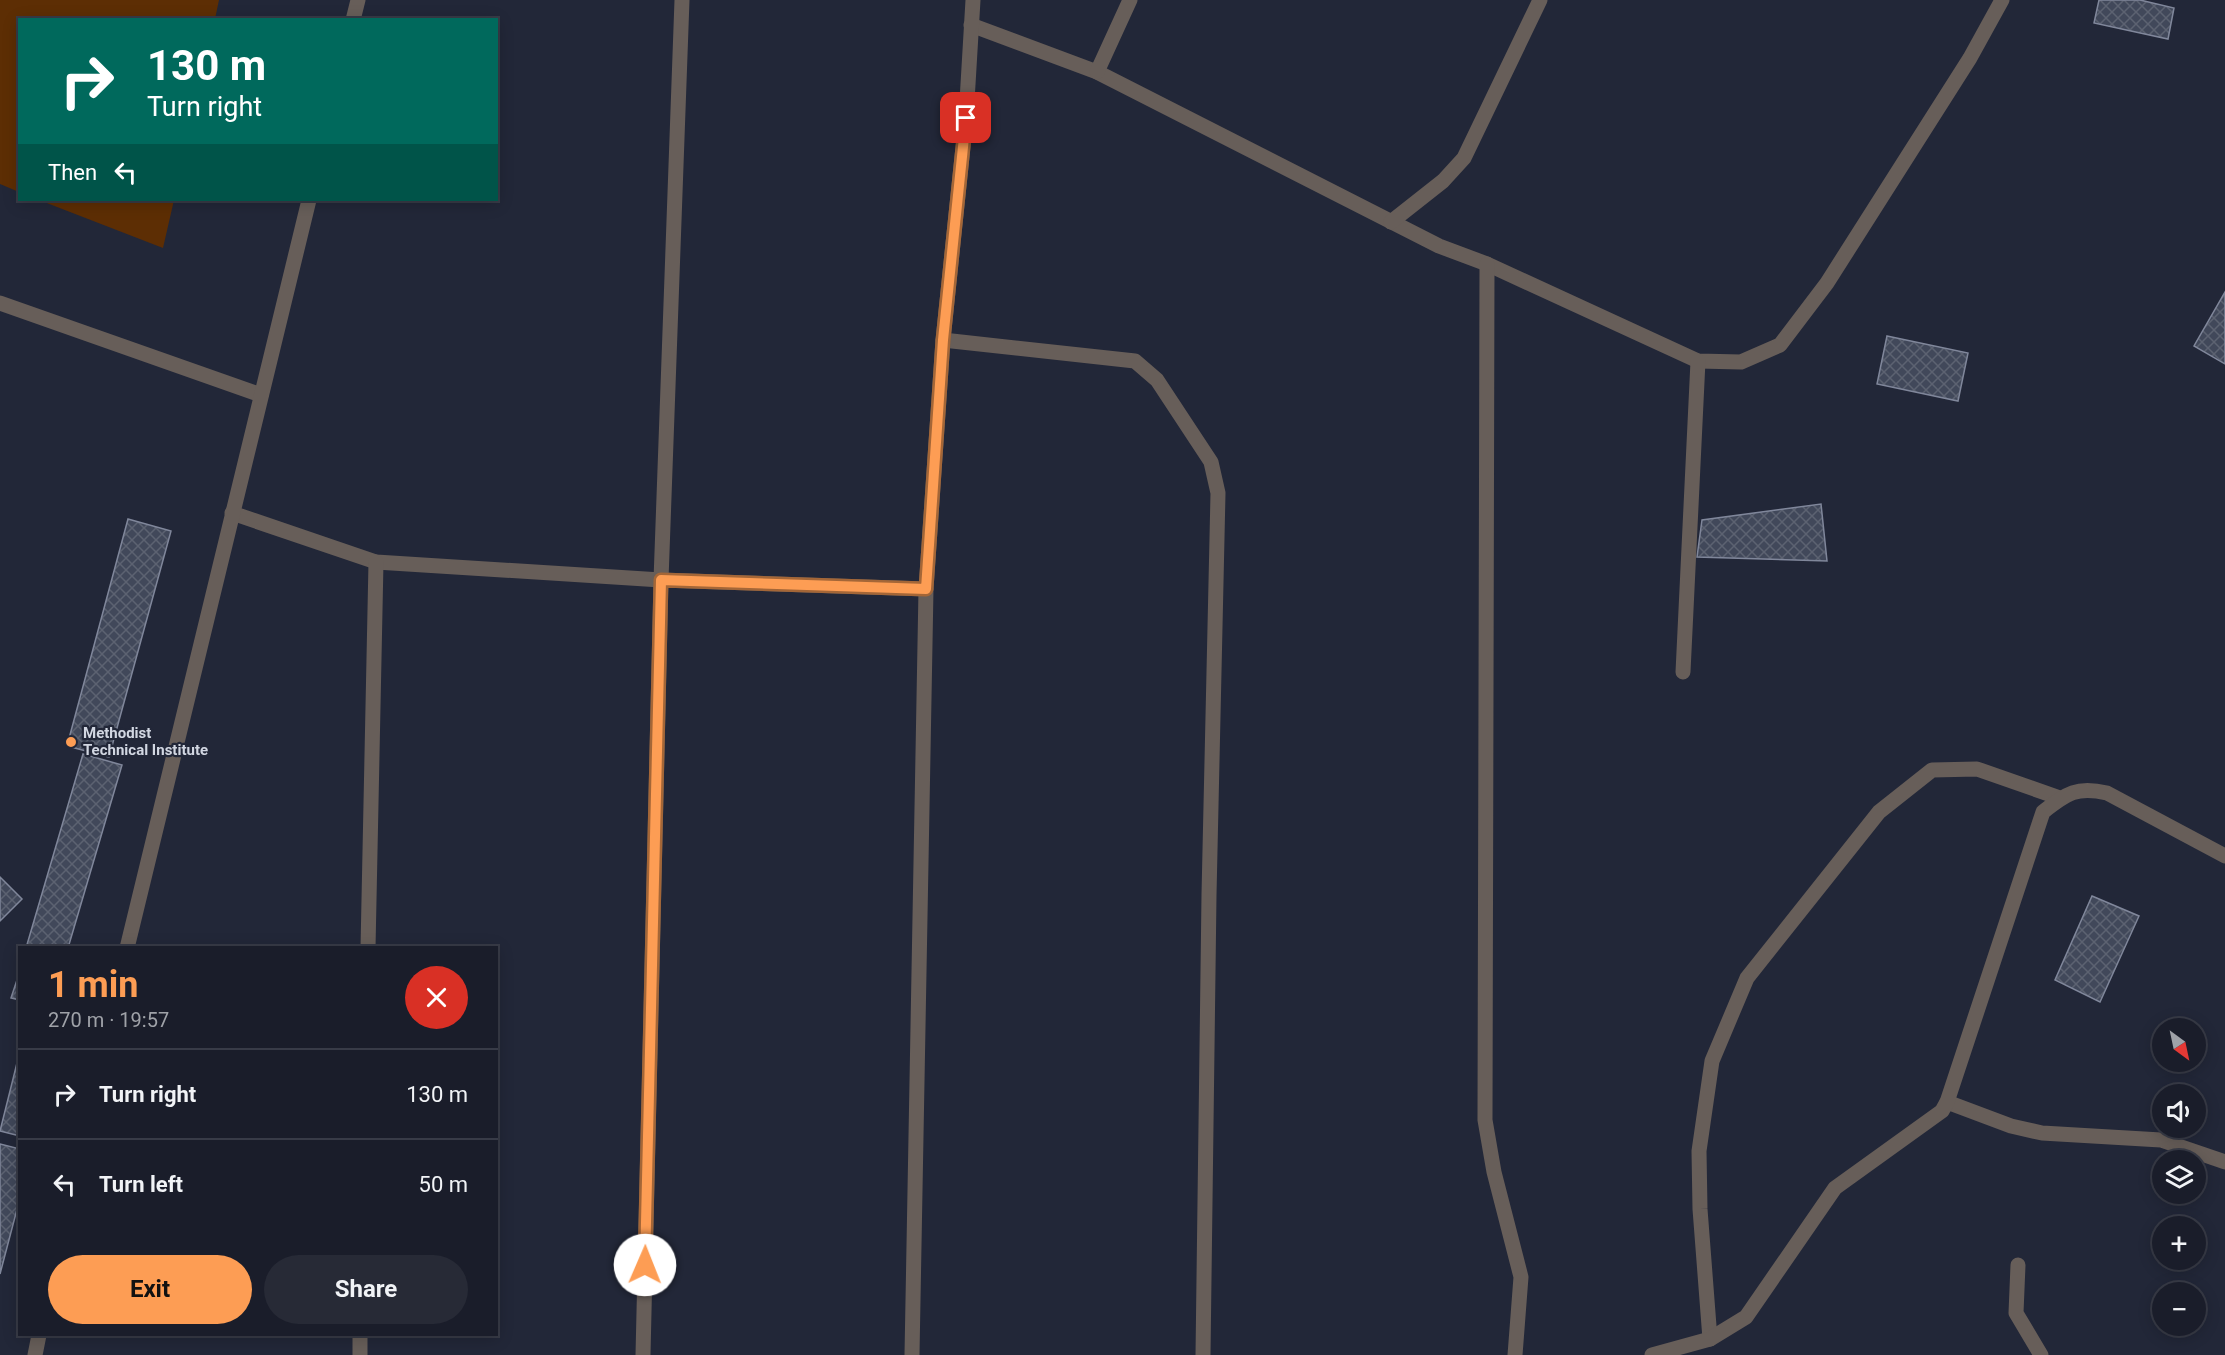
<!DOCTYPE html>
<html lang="en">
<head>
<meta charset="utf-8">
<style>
	body { margin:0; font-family:Roboto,sans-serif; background:#272a36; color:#f1f3f6; height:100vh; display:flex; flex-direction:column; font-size:22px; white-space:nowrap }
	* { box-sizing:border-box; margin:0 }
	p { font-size:20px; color:#9fa2a8 }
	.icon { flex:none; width:33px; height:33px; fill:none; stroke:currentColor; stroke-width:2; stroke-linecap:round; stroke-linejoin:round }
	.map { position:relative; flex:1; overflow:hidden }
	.sheet { position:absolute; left:18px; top:946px; width:480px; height:390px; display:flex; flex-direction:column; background:#1a1d2a; border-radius:0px; box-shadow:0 3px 15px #0003,0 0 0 2px #383b47 }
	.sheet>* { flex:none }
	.guide { position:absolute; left:18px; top:18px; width:480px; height:183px; border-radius:0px; box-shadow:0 3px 15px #0003,0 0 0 2px #383b47; background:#00695c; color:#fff; overflow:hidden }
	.needle { width:39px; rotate:147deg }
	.controls { position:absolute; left:2152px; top:1018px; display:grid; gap:12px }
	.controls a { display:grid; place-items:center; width:54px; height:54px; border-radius:50%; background:#1a1d2a; box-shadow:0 3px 15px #0003,0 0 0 2px #383b47; font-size:30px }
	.pin { position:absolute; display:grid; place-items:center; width:51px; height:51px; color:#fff; margin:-26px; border-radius:12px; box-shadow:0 3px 9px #0006 }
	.me { position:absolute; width:66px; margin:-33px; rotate:1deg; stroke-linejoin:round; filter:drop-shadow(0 0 4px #0008) }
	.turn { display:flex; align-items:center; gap:21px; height:126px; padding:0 30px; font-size:27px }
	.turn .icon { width:78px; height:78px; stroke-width:2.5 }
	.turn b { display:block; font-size:42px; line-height:51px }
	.then { display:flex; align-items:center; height:57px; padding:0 30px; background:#0003; gap:12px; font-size:22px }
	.round { display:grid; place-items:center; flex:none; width:63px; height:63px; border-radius:32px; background:#272a36 }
	.head { display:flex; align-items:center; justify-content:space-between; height:102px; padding:0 30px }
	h1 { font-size:36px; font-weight:700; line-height:45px; color:#fd9d54 }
	.action { display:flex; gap:12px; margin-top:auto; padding:12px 30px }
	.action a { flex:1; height:69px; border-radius:36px; background:#fd9d54; color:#111; font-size:24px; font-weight:700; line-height:69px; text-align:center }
	.action a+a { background:#272a36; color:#f1f3f6 }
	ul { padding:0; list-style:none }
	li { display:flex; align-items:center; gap:18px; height:90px; padding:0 30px; border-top:2px solid #383b47 }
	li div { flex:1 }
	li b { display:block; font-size:22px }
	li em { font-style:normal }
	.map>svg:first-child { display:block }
	.park { fill:#5d2e04 }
	.building { fill:url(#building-cross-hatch); stroke:#80879b; stroke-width:1.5 }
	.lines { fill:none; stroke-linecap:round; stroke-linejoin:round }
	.minor { stroke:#675e59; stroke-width:15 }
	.route-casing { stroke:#a46637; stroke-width:15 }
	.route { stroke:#fd9d54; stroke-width:10 }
	.poi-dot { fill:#fd9d54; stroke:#222738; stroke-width:2 }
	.labels { text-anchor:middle; stroke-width:4.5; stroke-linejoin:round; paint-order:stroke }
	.poi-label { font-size:15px; font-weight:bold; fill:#d2d7e2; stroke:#222738; text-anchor:start }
</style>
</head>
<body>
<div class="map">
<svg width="2225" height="1355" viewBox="0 0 2225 1355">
	<defs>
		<pattern id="building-cross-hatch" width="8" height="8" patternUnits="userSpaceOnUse" patternTransform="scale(1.5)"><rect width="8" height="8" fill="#41485a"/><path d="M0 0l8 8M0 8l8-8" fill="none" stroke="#5c6271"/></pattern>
	</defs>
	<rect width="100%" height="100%" fill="#222738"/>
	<!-- park -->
	<g class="park">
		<polygon points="0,0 219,0 215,19 20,20 19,192 0,184"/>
		<polygon points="39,200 174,200 163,248"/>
	</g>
	<!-- building -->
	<g class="building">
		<polygon points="2099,0 2140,0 2174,8 2168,39 2094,23"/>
		<polygon points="2225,292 2225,364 2194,346"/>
		<polygon points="1887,336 1968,353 1958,401 1877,384"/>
		<polygon points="1821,504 1827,561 1697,557 1702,520"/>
		<polygon points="128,519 171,531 109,757 67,746"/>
		<polygon points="83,754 122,765 68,948 26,948"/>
		<polygon points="0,877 22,899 0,921"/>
		<polygon points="2092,896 2139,916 2100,1002 2055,980"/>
		<polygon points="20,971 20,1000 11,998"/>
		<polygon points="20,1051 20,1136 0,1131"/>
		<polygon points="0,1144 20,1149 20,1198 0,1274"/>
	</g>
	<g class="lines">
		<!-- minor -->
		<g class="minor">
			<polyline points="353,20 358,0"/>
			<polyline points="971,25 1097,72 1439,246 1487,264 1698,361 1741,362 1780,345 1827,283 1970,58 2002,0"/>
			<polyline points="1097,72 1130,0"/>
			<polyline points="1391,222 1443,181 1464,158 1540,0"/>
			<polyline points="1487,264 1485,1120 1494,1172 1521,1277 1515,1355"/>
			<polyline points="0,303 261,395"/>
			<polyline points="943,340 1135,361 1157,380 1211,462 1218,493 1209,895 1203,1355"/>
			<polyline points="232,513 376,562 661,580 926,589"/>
			<polyline points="1683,672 1698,361"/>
			<polyline points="127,948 309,200"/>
			<polyline points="368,948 376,562"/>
			<polyline points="1947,1102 2011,1126 2042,1133 2161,1140 2225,1162"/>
			<polyline points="2018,1265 2016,1313 2041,1355"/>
			<polyline points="1710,1339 1700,1209 1699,1151 1712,1061 1747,978 1879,812 1932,770 1977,769 2060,798"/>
			<polyline points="35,1355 39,1335"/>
			<polyline points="360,1355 360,1335"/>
			<polyline points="643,1355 661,580 682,0"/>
			<polyline points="912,1355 926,589 943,340 966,118 973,0"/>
			<path d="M1652 1355 1710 1339 1746 1317 1835 1188 1942 1111 1947 1102 2043 812C2067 793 2077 786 2107 793L2225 856"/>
		</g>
	</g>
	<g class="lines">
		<!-- route casing -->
		<g class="route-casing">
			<polyline id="route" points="645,1265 661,580 926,589 943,340 966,118"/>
		</g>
		<!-- route -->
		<use href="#route" class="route"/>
	</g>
	<!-- markers -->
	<circle class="poi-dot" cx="71" cy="742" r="6"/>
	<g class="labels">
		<!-- poi labels -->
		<g class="poi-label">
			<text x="83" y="738">Methodist<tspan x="83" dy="17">Technical Institute</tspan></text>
		</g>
	</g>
</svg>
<div class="controls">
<a><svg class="needle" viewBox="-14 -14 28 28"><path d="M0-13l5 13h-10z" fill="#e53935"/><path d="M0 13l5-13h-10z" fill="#9fa2a8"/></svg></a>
<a><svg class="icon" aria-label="sound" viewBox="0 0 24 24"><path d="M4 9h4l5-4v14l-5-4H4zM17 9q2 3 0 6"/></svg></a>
<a><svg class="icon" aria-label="layers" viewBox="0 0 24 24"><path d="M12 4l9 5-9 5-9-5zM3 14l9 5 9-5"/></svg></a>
<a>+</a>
<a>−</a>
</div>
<div class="pin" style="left:966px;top:118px;background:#d93025"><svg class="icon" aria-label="arrive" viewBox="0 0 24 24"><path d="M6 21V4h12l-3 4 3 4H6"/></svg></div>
<svg class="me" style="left:645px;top:1265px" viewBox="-20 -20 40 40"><circle r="19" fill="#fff"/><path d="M0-13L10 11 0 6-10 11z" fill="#fd9d54"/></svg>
<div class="guide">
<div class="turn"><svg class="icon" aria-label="right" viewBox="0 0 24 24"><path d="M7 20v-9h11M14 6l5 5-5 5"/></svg><div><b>130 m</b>Turn right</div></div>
<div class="then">Then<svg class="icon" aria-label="left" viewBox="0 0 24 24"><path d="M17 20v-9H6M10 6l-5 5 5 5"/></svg></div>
</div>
<section class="sheet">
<div class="head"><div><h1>1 min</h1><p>270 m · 19:57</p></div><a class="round" style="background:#d93025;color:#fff"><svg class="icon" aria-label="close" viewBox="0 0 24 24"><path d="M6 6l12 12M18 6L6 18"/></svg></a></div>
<ul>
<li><svg class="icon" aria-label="right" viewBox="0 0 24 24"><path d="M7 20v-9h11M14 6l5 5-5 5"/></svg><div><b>Turn right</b></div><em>130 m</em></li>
<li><svg class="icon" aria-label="left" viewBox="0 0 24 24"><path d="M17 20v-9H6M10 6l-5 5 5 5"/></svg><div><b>Turn left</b></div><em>50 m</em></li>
</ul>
<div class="action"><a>Exit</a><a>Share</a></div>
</section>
</div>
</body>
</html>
